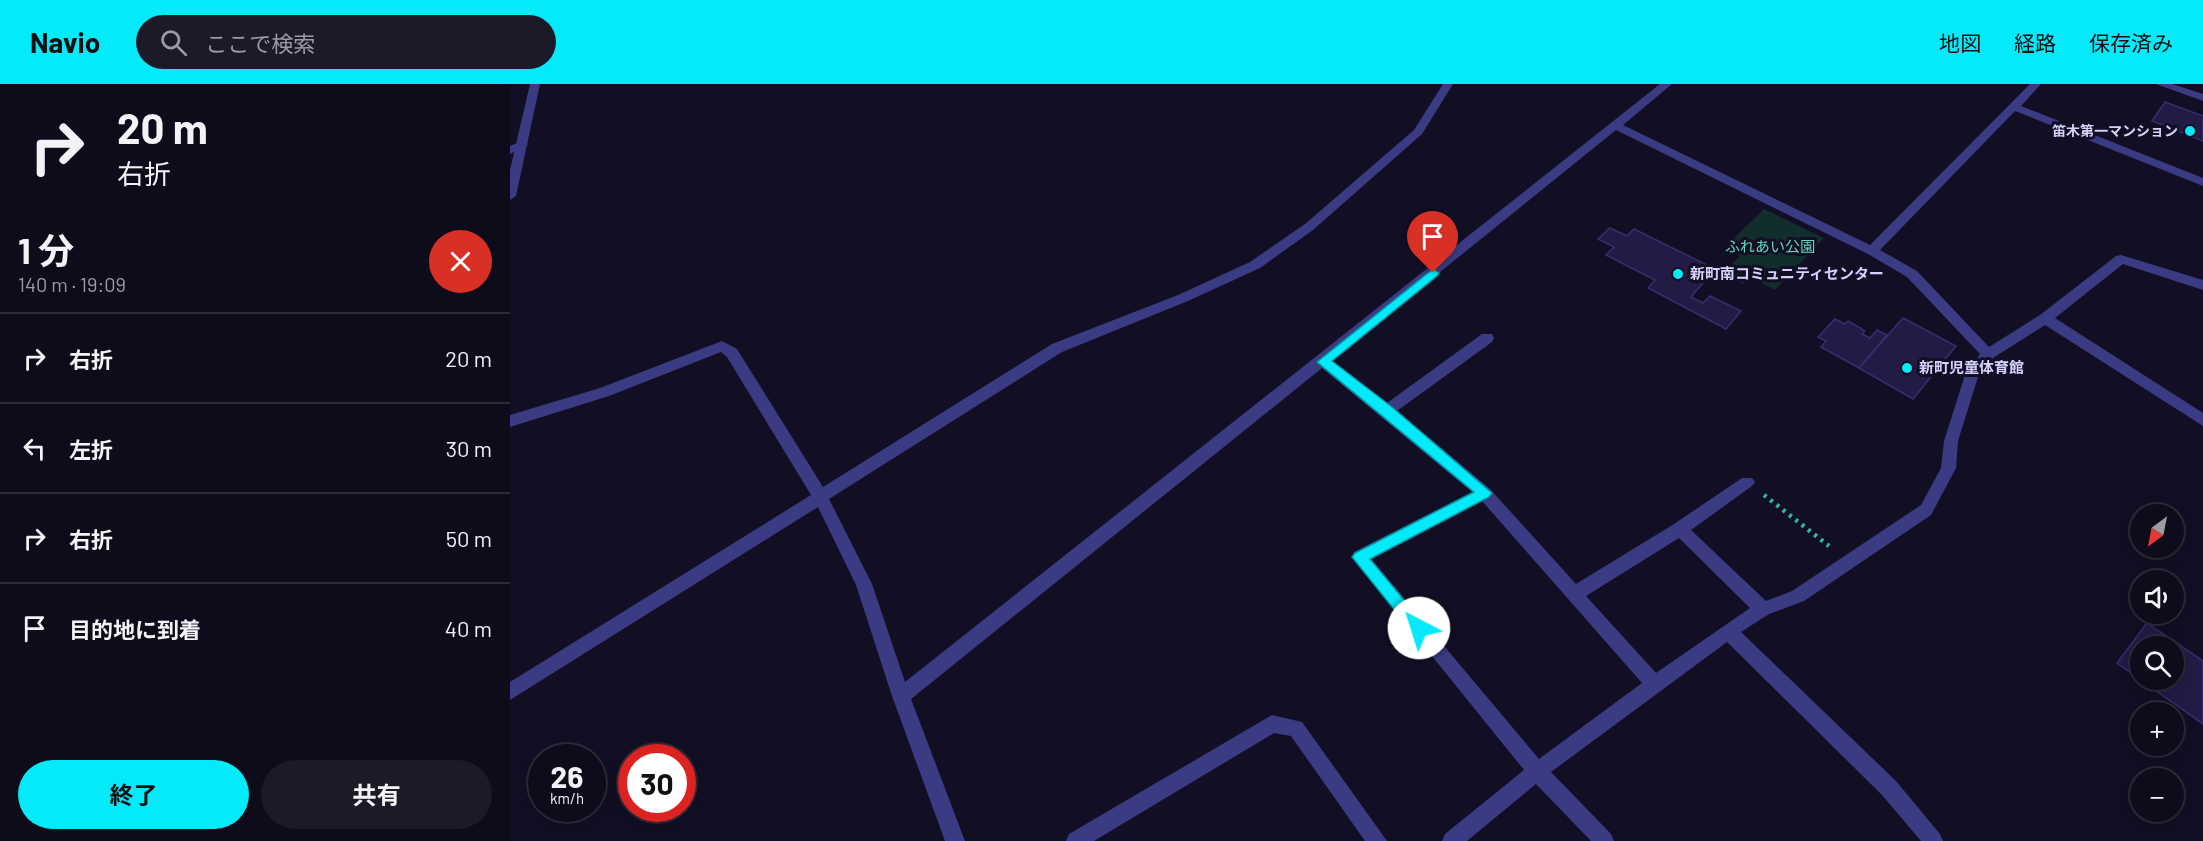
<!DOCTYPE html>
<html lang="ja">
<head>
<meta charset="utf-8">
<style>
	body { margin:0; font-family:Barlow,"Noto Sans JP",sans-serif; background:#1c1928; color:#f1f3f6; height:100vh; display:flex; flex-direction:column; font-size:22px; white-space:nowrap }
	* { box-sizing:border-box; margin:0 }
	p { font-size:20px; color:#9b9ba3 }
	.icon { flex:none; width:33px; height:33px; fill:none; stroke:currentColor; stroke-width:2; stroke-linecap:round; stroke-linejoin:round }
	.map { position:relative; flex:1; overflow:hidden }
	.side { display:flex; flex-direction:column; background:#0e0b1b; width:510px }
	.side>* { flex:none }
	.guide { background:#0e0b1b; color:#f1f3f6; overflow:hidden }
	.needle { width:39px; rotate:212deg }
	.controls { position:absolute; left:1620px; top:420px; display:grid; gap:12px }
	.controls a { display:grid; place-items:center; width:54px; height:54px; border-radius:50%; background:#0e0b1b; box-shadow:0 3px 15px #0003,0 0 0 2px #2e2b3a; font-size:30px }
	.speed { position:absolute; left:18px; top:660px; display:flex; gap:12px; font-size:30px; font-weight:700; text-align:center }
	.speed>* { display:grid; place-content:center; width:78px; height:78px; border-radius:50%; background:#0e0b1b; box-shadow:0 3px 15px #0003,0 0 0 2px #2e2b3a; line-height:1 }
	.speed small { font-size:15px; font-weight:400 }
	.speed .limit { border:9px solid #d22; background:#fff; color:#111 }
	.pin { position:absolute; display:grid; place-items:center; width:51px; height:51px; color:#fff; margin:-62px -26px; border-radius:50% 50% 50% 0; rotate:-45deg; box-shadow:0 0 6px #0007 }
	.pin .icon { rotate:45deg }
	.me { position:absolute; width:66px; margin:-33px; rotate:320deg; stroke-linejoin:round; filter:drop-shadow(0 0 4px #0008) }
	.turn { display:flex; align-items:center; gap:21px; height:126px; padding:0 18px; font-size:27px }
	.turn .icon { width:78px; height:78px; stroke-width:2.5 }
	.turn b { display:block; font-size:42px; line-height:51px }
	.round { display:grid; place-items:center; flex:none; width:63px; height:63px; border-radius:32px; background:#1c1928 }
	.summary { display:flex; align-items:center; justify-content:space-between; height:102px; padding:0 18px }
	h1 { font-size:36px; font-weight:700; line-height:45px }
	.action { display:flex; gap:12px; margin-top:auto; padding:12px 18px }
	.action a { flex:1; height:69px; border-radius:36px; background:#04eaf9; color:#111; font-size:24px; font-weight:700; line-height:69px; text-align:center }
	.action a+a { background:#1c1928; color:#f1f3f6 }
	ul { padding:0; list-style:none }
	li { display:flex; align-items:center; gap:18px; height:90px; padding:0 18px; border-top:2px solid #2e2b3a }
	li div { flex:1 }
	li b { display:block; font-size:22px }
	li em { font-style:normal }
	header { display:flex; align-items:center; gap:36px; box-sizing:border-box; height:84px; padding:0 30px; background:#04eaf9; color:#111 }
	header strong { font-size:28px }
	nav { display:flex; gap:33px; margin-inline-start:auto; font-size:21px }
	.search { width:420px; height:54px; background:#1c1928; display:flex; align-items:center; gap:15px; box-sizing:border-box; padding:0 21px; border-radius:33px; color:#9b9ba3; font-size:22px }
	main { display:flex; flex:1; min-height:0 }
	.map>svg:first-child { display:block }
	.green { fill:#122e2c }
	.building { fill:#221b45; stroke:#382d70; stroke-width:1.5; fill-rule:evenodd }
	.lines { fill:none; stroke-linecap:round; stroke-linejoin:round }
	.path { stroke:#31b4a7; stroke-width:4.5; stroke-dasharray:3 5; stroke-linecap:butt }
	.minor { fill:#3a3b82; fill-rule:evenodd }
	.tertiary { fill:#3a3b82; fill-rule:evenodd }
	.route { fill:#04eaf9; stroke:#0398a2; stroke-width:1.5 }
	.poi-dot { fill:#04eaf9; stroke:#120f24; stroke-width:2 }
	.labels { text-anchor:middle; stroke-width:6; stroke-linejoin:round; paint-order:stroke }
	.far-poi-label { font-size:14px; font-weight:bold; fill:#d6d2fe; stroke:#120f24; text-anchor:end }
	.park-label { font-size:15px; fill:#5fdeb9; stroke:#120f24 }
	.poi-label { font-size:15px; font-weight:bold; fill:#d6d2fe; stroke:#120f24; text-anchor:start }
</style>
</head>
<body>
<header>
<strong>Navio</strong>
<div class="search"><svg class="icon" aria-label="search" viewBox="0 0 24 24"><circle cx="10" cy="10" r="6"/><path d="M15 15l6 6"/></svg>ここで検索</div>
<nav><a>地図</a><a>経路</a><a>保存済み</a></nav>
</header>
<main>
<section class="side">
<div class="guide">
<div class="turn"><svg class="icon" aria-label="right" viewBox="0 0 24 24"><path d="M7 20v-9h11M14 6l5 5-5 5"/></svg><div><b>20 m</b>右折</div></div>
</div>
<div class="summary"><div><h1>1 分</h1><p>140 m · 19:09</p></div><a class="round" style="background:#d93025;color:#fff"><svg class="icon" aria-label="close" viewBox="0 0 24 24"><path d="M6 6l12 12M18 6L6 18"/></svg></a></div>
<ul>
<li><svg class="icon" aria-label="right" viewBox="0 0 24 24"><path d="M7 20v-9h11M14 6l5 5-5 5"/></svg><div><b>右折</b></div><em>20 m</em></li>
<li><svg class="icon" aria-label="left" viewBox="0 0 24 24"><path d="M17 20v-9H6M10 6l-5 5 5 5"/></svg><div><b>左折</b></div><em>30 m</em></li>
<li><svg class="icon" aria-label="right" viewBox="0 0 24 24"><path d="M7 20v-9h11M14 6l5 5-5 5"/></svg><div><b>右折</b></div><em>50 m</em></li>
<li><svg class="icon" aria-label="arrive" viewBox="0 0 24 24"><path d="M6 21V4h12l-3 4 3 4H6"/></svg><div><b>目的地に到着</b></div><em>40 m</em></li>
</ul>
<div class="action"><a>終了</a><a>共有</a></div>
</section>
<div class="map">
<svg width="1693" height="757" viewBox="0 0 1693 757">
	<rect width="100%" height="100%" fill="#120f24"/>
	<!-- green -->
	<polygon class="green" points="1254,125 1314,154 1265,206 1240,193 1234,200 1213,189 1230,172 1214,164"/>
	<!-- building -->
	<g class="building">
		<polygon points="1655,18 1693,32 1693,57 1642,37"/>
		<polygon points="1100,144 1117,152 1124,145 1205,185 1181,213 1193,219 1200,212 1231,227 1216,245 1138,204 1145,196 1096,171 1104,163 1088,155"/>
		<polygon points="1393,234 1446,262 1403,315 1349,284"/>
		<polygon points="1325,235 1335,240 1338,237 1355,247 1352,250 1360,254 1367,246 1377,251 1349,284 1311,263 1316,257 1308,253"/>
		<path d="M1637 539 1693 577V640L1607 579ZM1630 562H1664V596H1630Z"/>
	</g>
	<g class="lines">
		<!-- path -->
		<polyline class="path" points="1254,411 1319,462"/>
		<!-- minor -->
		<g class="minor">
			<path d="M933 0H943L912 50 803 146 750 184 678 217 552 268 319 415 362 500 395 598 1150 0H1162L1113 41 1360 161 1520 0H1531L1511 22 1693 94V102L1505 27 1370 166 1407 187 1479 263 1530 231 1606 172 1611 171 1693 196V206L1613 180 1545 234 1693 329V342L1535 241 1483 274 1468 293 1448 357 1446 384 1421 431 1294 517 1259 530 1231 548 1386 697 1430 750 1433 757H1411L1372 711 1217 558 1041 688 1101 750 1104 757H1081L1026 700 957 757H932L935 750 1014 686 842 473 844 468 962 408 812 284 401 615 455 757H435L382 612 346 501 308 423 0 616V598L301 411 217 273 211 268 99 312 0 343V331L90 304 212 257 227 265 313 403 542 260 668 211 740 178 795 140 904 46ZM1106 46 1358 170 1397 193 1470 270 1455 291 1434 357 1431 384 1411 421 1282 507 1256 517 1181 446 1242 402 1245 398 1242 394H1232L1164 440 1066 500 979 404 887 327 982 258 984 254 982 250H972L877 319 821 276ZM972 417 1132 599 1029 675 861 475ZM1169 454 1240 524 1146 589 1076 512Z"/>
			<polygon points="1646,0 1662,0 1693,10 1693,17"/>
			<polygon points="12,57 18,61 0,70 0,62"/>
			<polygon points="762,631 792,638 877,757 855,757 781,652 764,649 584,757 556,757 559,750"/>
		</g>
		<!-- tertiary -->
		<polygon class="tertiary" points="20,0 30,0 6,112 0,116 0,86"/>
	</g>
	<!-- route -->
	<polygon class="route" points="923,185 929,189 927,192 822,277 882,323 982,409 979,413 860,475 914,540 917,544 914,549 909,552 903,549 842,473 845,469 964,408 807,278"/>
	<!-- markers -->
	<g class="poi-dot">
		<circle cx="1680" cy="47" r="6"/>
		<circle cx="1168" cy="190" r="6"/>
		<circle cx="1397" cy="284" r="6"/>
	</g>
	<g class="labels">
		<!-- far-poi labels -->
		<g class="far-poi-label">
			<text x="1668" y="52">笛木第一マンション</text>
		</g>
		<!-- park labels -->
		<g class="park-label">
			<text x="1260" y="168">ふれあい公園</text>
		</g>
		<!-- poi labels -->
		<g class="poi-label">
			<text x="1180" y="195">新町南コミュニティセンター</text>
			<text x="1409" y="289">新町児童体育館</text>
		</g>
	</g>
</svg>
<div class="controls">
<a><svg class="needle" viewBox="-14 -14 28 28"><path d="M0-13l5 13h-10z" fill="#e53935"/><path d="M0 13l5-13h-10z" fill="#9b9ba3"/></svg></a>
<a><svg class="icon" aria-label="sound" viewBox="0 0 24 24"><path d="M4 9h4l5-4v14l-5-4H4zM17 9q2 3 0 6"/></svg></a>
<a><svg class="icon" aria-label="search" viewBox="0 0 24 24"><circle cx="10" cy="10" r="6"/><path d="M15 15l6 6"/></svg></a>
<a>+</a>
<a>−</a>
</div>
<div class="speed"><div>26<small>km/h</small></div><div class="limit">30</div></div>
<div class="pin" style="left:923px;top:189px;background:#d93025"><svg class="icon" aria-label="arrive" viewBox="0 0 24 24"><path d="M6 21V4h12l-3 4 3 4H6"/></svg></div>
<svg class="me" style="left:909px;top:544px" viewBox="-20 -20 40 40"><circle r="19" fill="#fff"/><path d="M0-13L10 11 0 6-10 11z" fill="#04eaf9"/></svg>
</div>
</main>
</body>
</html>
